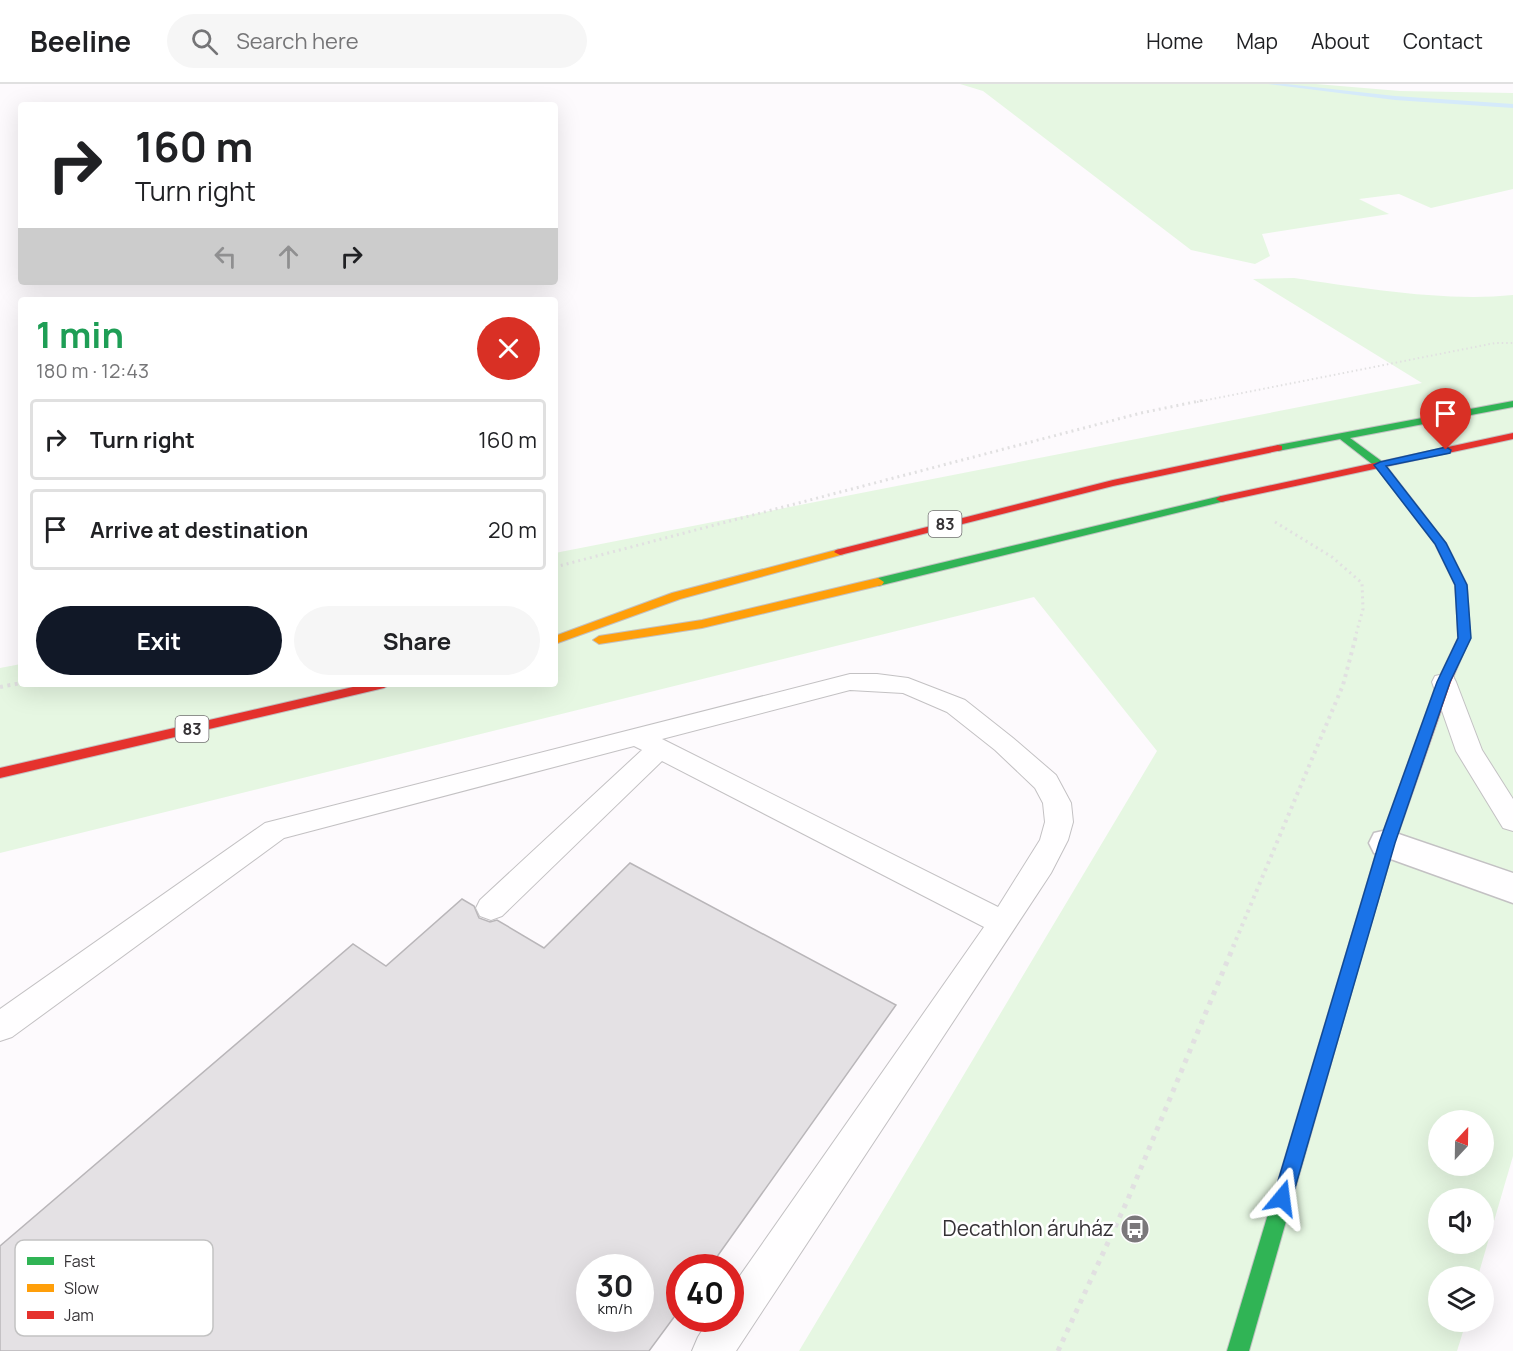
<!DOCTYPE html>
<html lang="en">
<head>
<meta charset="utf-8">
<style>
	body { margin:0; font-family:Manrope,sans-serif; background:#f6f6f6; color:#202124; height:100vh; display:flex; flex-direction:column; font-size:22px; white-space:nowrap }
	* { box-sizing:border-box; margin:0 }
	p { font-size:20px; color:#757577 }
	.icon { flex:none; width:33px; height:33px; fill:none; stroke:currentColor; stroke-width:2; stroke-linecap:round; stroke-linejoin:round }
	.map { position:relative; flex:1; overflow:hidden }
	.details { position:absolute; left:18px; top:213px; width:540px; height:390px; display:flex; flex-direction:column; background:#fff; border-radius:6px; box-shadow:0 6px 24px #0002 }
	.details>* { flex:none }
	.hud { position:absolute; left:18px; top:18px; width:540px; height:183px; border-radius:6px; box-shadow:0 6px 24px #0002; background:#fff; color:#202124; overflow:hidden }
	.needle { width:39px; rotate:22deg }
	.controls { position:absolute; left:1428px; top:1026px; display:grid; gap:12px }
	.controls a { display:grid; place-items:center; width:66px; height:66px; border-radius:50%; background:#fff; box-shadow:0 6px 24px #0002; font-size:30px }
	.speed { position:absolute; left:576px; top:1170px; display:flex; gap:12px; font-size:30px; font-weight:700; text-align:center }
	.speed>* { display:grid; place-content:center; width:78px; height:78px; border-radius:50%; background:#fff; box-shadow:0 6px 24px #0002; line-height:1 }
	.speed small { font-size:15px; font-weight:400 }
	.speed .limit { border:9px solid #d22; background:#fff; color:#111 }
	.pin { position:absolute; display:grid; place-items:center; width:51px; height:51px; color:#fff; margin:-62px -26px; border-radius:50% 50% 50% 0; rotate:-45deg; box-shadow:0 0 6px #0007 }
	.pin .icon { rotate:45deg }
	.me { position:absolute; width:66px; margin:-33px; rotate:16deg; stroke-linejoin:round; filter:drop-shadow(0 0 4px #0008) }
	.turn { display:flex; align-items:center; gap:21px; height:126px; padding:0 18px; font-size:27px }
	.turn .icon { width:78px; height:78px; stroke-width:2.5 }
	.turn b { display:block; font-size:42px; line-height:51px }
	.lanes { display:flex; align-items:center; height:57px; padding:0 18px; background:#0003; justify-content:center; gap:30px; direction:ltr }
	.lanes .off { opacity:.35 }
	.round { display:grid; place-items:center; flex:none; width:63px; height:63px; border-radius:32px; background:#f6f6f6 }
	.overview { display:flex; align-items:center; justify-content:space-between; height:102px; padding:0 18px }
	h1 { font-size:36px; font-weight:700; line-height:45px; color:#1e9e55 }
	.button { display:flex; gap:12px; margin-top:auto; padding:12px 18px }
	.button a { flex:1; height:69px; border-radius:36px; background:#111827; color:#fff; font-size:24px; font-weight:700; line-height:69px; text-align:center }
	.button a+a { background:#f6f6f6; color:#202124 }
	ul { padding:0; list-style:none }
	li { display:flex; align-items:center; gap:18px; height:81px; margin:0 12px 9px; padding:0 6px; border:3px solid #e0e0e0; border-radius:6px }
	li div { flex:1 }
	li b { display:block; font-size:22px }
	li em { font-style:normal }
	header { display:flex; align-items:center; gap:36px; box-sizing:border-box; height:84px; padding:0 30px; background:#fff; border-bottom:2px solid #e0e0e0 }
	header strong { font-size:28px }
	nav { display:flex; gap:33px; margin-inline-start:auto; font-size:21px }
	.search { width:420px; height:54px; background:#f6f6f6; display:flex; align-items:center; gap:15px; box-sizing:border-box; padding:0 21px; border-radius:33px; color:#757577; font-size:22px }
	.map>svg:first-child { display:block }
	.green { fill:#e6f7e2; fill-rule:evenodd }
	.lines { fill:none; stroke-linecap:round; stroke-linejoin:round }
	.stream { fill:#d5eafa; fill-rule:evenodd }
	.building { fill:#e4e1e4; stroke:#b9b6b9; stroke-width:1.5; fill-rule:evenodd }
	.lane-casing { stroke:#c3c1c3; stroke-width:2 }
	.street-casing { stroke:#c3c1c3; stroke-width:3 }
	.fast-casing { stroke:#c3c1c3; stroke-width:2 }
	.slow-casing { stroke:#c3c1c3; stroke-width:2 }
	.jam-casing { stroke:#c3c1c3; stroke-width:2 }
	.path-far3 { stroke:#e1e0e1; stroke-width:2; stroke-dasharray:1.5 3; stroke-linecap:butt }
	.path-far2 { stroke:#e1e0e1; stroke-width:3; stroke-dasharray:2 4; stroke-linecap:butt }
	.path-far1 { stroke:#e1e0e1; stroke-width:4; stroke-dasharray:3 4.5; stroke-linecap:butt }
	.path { stroke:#e1e0e1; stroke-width:5; stroke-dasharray:4.5 6; stroke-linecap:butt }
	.lane { fill:#fffeff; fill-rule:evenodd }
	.street { fill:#fffeff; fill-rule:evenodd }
	.fast { fill:#30b455; fill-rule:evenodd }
	.slow { fill:#ff9f0a; fill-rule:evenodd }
	.jam { fill:#e5322d; fill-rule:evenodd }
	.route { fill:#1a73e8; stroke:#114b97; stroke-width:1.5 }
	.labels { text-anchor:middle; stroke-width:5; stroke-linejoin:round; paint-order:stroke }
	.shield { fill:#fff; stroke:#727072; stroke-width:1.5 }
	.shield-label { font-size:16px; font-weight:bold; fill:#353235 }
	.near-poi-label { font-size:21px; fill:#353235; stroke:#fff; text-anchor:end }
	.key { fill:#fff; stroke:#c2c2c2; stroke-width:1.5 }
	.key-label { font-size:16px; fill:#353235 }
</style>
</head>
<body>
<header>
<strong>Beeline</strong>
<div class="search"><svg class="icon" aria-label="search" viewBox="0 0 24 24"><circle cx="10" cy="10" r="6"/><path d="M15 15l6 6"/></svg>Search here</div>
<nav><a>Home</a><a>Map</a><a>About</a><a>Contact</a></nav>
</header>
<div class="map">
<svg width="1513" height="1267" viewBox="0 0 1513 1267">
	<rect width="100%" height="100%" fill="#fdfafd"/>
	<!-- green -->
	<g class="green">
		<polygon points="960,0 1316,0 1400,7 1513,9 1513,105 1431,124 1399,110 1359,115 1389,130 1262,150 1270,172 1255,180 1191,166 983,7"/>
		<path d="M1294 194C1362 204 1445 218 1513 211V1072L1478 1192H1438V1238H1466L1457 1267H799L1157 667 1034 513 0 769V584L21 580V600H555V469L1422 299 1253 195ZM1438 1036H1484V1082H1438ZM1438 1114H1484V1160H1438Z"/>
	</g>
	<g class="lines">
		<!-- stream -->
		<polygon class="stream" points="1268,0 1286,0 1395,12 1513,20 1513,24 1395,16"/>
	</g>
	<!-- building -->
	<path class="building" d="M630 779 896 921 709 1184H680V1225L649 1267H0V1162L353 860 386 882 462 815 474 822 479 834 490 838 497 836 544 864ZM590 1184H640V1234H590Z"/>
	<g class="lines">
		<!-- lane casing -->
		<g class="lane-casing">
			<g id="lane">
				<path d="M850 590H877L908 594 965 616 1013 654 1056 691 1071 719 1073 738 1068 756 1051 789 736 1267H692L698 1253 710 1234H730V1206L984 843 662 677 502 832 491 836 480 832 476 824 480 816 642 666 634 662 284 754 12 953 0 957V925L265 739ZM850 606 903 609 947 628 995 666 1035 704 1043 719 1045 738 1040 756 998 823 662 655Z"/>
				<polygon points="1444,590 1453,592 1456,598 1482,666 1513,715 1513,747 1503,744 1456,667 1432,598 1435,592"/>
			</g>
		</g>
		<!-- street casing -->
		<g class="street-casing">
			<polygon id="street" points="1387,746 1513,789 1513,819 1374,769 1369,759 1374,749"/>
		</g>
		<!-- fast casing -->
		<g class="fast-casing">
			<g id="fast">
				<polygon points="1513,317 1513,323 1350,354 1384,379 1446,459 1467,501 1469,532 1463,536 1457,532 1455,501 1435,460 1376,383 1340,355 1278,367 1273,364 1278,361"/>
				<polygon points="1221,412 1225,413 1225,417 878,502 872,498 878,494"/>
				<polygon points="1359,847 1365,848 1367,853 1249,1267 1227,1267 1351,853 1353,848"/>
			</g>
		</g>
		<!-- slow casing -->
		<g class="slow-casing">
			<g id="slow">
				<polygon points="840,465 846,468 844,470 680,515 555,560 555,552 672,509"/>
				<polygon points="878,494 884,498 882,501 702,544 599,560 593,556 599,552 702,536"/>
			</g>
		</g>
		<!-- jam casing -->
		<g class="jam-casing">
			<g id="jam">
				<polygon points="1513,349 1513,355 1221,418 1216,415 1221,412"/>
				<polygon points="1278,361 1282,362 1282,366 1113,402 840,471 834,468 836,466 1113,396"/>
				<polygon points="1463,528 1469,532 1470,554 1451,598 1395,759 1367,853 1365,858 1359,859 1353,858 1351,853 1379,759 1437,598 1458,554 1457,532"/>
				<polygon points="366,600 391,600 384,604 0,694 0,684"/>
			</g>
		</g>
		<!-- path-far3 -->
		<polyline class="path-far3" points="1197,318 1495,259 1513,259"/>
		<!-- path-far2 -->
		<g class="path-far2">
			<polyline points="1275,438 1332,473 1362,499 1363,525 1355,554"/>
			<polyline points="555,483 1141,329 1204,316"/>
		</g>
		<!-- path-far1 -->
		<g class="path-far1">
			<polyline points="0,603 21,599"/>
			<polyline points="1233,863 1343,601 1356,552"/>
		</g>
		<!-- path -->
		<polyline class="path" points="1058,1267 1128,1115 1234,861"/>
		<!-- lane -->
		<use href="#lane" class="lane"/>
		<!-- street -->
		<use href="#street" class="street"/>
		<!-- fast -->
		<use href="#fast" class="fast"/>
		<!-- slow -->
		<use href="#slow" class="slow"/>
		<!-- jam -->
		<use href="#jam" class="jam"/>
	</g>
	<!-- route -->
	<polygon class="route" points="1446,363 1451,366 1450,369 1386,382 1446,459 1467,501 1471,554 1450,598 1395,759 1292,1114 1289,1120 1282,1123 1276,1120 1273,1114 1379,759 1437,598 1458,554 1455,501 1435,460 1374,381 1380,378"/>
	<!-- icons -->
	<defs>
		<g id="bus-disc" transform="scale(1.5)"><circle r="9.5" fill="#7b787b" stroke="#fff"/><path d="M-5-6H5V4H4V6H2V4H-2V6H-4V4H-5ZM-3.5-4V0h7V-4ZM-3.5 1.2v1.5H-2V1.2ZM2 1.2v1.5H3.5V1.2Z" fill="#fff"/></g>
	</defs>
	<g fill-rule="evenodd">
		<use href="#bus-disc" x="1135" y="1145"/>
	</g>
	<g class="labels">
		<!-- shield labels -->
		<g class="shield">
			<rect x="928.5" y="427" width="33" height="26" rx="4.5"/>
			<rect x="175.5" y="632" width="33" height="26" rx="4.5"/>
		</g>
		<g class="shield-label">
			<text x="945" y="446">83</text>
			<text x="192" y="651">83</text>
		</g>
		<!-- near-poi labels -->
		<g class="near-poi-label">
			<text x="1114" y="1152">Decathlon áruház</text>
		</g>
	</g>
	<!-- legend -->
	<rect x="15" y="1156" width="198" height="96" rx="9" class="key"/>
	<rect x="27" y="1173" width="27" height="8" fill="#30b455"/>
	<rect x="27" y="1200" width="27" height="8" fill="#ff9f0a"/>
	<rect x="27" y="1227" width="27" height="8" fill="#e5322d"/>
	<g class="key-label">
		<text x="64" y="1183">Fast</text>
		<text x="64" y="1210">Slow</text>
		<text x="64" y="1237">Jam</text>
	</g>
</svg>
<div class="controls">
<a><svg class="needle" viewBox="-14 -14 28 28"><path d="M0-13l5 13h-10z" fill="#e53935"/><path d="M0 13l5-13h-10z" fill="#757577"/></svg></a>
<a><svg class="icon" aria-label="sound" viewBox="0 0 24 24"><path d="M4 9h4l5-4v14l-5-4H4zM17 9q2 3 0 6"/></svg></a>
<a><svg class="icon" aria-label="layers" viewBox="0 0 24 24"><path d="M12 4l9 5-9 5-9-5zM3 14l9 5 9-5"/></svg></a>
</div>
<div class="speed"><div>30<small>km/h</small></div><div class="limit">40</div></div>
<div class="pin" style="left:1446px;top:366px;background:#d93025"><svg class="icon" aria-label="arrive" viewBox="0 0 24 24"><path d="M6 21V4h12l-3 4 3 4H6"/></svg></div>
<svg class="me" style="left:1282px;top:1114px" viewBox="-20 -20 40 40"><path d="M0-17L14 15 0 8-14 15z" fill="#1a73e8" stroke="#fff" stroke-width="4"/></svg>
<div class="hud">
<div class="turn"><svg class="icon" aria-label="right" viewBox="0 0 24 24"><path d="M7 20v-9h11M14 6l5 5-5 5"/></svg><div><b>160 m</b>Turn right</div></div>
<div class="lanes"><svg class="icon off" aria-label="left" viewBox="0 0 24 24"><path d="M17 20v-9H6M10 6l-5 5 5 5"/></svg><svg class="icon off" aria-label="ahead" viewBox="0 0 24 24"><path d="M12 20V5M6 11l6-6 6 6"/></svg><svg class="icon" aria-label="right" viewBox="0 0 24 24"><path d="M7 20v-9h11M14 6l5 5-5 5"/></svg></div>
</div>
<section class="details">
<div class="overview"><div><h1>1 min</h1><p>180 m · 12:43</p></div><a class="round" style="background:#d93025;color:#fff"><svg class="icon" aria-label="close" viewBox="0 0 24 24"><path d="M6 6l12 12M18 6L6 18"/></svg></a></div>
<ul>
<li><svg class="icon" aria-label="right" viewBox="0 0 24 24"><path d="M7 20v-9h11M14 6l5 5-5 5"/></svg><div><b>Turn right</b></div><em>160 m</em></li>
<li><svg class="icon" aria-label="arrive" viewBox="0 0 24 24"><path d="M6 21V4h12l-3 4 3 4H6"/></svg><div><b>Arrive at destination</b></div><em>20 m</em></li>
</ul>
<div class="button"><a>Exit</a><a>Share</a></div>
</section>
</div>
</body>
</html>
